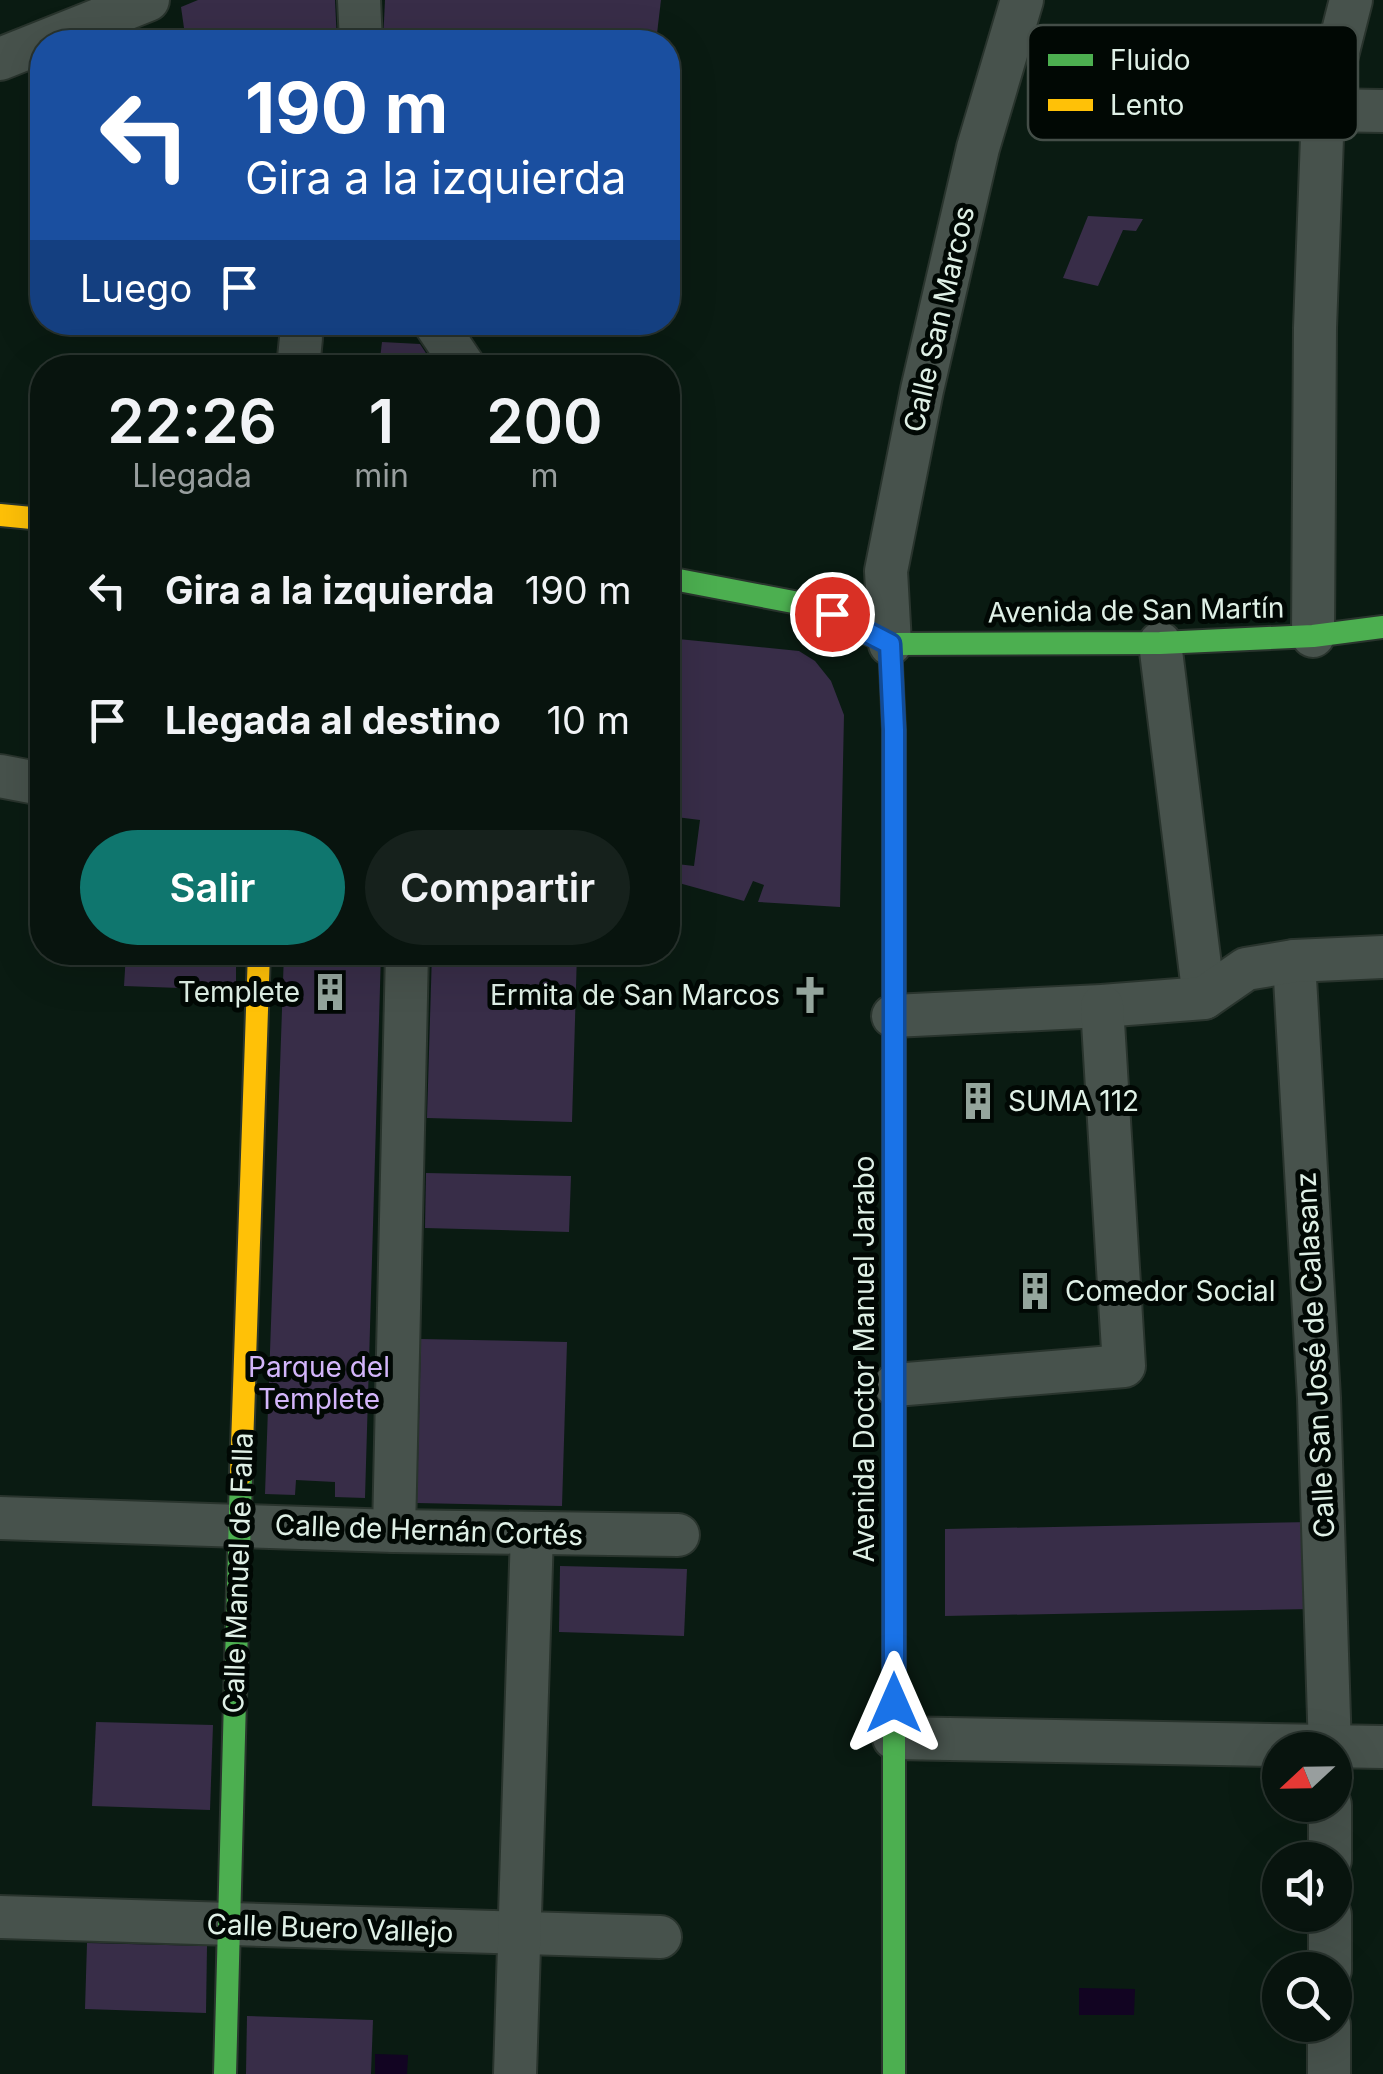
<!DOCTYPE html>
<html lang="es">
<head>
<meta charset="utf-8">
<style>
	body { margin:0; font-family:Inter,sans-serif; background:#16211c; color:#f1f3f6; height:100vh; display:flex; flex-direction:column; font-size:38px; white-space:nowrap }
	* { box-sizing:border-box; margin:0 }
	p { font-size:32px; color:#989e9e }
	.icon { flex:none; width:55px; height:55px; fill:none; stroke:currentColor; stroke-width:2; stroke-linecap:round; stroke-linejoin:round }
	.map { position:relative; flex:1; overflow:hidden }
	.panel { position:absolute; left:30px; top:355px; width:650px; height:610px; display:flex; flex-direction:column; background:#08140e; border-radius:40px; box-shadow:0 10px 40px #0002,0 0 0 2px #29332e }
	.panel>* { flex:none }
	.top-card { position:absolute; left:30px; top:30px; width:650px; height:305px; border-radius:40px; box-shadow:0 10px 40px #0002,0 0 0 2px #29332e; background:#1a4fa0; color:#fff; overflow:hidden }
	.needle { width:65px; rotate:248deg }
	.buttons { position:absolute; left:1262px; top:1732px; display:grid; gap:20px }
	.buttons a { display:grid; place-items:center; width:90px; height:90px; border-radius:50%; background:#08140e; box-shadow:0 10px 40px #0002,0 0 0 2px #29332e; font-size:50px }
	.pin { position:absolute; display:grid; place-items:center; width:85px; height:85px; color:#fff; margin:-42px; border:5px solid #fff; border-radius:50%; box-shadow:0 2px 10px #0007 }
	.me { position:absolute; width:110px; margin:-55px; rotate:0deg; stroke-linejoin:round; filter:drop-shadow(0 0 8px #0008) }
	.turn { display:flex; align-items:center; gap:35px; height:210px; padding:0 50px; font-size:45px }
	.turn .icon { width:130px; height:130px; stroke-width:2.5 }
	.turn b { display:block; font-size:70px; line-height:85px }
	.then { display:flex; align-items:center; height:95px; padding:0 50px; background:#0003; gap:20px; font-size:38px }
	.eta { display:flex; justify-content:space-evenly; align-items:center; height:170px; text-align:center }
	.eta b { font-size:60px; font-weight:600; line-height:70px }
	.button { display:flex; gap:20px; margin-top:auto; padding:20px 50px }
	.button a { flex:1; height:115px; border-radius:60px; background:#0f766e; color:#fff; font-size:40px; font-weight:600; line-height:115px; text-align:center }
	.button a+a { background:#16211c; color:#f1f3f6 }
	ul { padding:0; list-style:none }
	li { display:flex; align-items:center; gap:30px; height:130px; padding:0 50px }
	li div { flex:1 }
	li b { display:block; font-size:38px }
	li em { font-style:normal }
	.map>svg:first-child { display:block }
	.green { fill:#382d48 }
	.water { fill:#120422 }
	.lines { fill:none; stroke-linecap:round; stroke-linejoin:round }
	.street-casing { stroke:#29342d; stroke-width:46 }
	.fast-casing { stroke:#29342d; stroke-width:26 }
	.slow-casing { stroke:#29342d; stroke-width:26 }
	.street { stroke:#47524c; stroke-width:42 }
	.fast { stroke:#4caf50; stroke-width:22 }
	.slow { stroke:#ffc107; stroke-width:22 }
	.route-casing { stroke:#114b97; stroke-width:25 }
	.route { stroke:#1a73e8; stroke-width:18 }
	.labels { text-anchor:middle; stroke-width:10; stroke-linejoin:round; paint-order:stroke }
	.street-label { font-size:28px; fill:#dff0e6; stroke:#010804 }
	.poi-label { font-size:28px; fill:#dff0e6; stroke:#010804; text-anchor:end }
	.park-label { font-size:28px; fill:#d3b5fa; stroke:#010804 }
	.key { fill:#010804; stroke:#444e48; stroke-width:2.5 }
	.key-label { font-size:28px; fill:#dff0e6 }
</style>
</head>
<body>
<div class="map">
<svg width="1383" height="2074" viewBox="0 0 1383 2074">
	<rect width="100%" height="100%" fill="#0a1b12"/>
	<!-- green -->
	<g class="green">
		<polygon points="198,0 335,0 337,42 186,42 181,7"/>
		<polygon points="385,0 661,0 656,42 383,42"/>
		<polygon points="1088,216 1143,219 1136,231 1123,230 1098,286 1063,278"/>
		<polygon points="382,342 420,344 435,367 379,367"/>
		<polygon points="668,638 799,651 815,661 831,681 844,715 840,907 758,902 764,885 753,881 744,901 668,880 668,863 694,866 700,820 668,816"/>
		<polygon points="126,953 236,953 236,990 124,986"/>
		<polygon points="284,953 381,953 365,1498 335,1497 335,1482 296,1480 295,1495 265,1494"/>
		<polygon points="432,953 577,953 572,1122 427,1118"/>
		<polygon points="426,1173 571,1176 569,1232 425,1228"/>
		<polygon points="421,1339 567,1342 562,1506 417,1503"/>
		<polygon points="1310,1522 1312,1609 945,1616 945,1529"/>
		<polygon points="560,1566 687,1569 684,1636 559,1632"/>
		<polygon points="96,1722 213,1725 210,1810 92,1806"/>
		<polygon points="87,1943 207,1946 206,2013 85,2009"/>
		<polygon points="247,2016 373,2020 371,2074 246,2074"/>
	</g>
	<!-- water -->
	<g class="water">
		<polygon points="1079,1988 1135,1989 1134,2015 1079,2015"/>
		<polygon points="375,2054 408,2055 407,2074 375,2074"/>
	</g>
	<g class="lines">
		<!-- street casing -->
		<g class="street-casing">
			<g id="street">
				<polyline points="359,0 361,42"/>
				<polyline points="0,59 148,0"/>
				<polyline points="1323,110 1383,111"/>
				<polyline points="434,322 465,368"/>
				<polyline points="298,368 301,338"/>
				<polyline points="1313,636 1315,328 1323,110 1351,0"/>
				<polyline points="1160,643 1204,998"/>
				<polyline points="890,644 886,571 922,390 978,148 1022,0"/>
				<polyline points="0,776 42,784"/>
				<polyline points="1294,961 1319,1398 1330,1750"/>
				<polyline points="893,1016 1102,1006 1204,998 1246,969 1294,961 1383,957"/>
				<polyline points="895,1385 1124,1366 1102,1006"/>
				<polyline points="0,1518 394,1531 678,1535"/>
				<polyline points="394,1531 407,952"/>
				<polyline points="894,1738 1383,1747"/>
				<polyline points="1330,1860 1330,1805"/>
				<polyline points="0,1917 660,1937"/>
				<polyline points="1330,1970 1330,1915"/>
				<polyline points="515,2074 532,1533"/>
				<polyline points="1329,2074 1329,2025"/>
			</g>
		</g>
		<!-- fast casing -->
		<g class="fast-casing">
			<g id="fast">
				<polyline points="668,578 809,605 890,644 1160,643 1313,636 1383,627"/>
				<polyline points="894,1319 894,2074"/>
				<polyline points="225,2074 241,1475"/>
			</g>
		</g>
		<!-- slow casing -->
		<g class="slow-casing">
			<g id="slow">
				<polyline points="0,515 42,519"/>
				<polyline points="890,644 894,730 894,1319"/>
				<polyline points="241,1475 259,952"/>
			</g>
		</g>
		<!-- street -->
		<use href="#street" class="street"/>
		<!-- fast -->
		<use href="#fast" class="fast"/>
		<!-- slow -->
		<use href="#slow" class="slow"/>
	</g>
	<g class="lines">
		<!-- route casing -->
		<g class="route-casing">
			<polyline id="route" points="832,614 890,644 894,730 894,1703"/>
		</g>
		<!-- route -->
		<use href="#route" class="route"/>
	</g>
	<!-- icons -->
	<defs>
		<g id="building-bare" transform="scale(3)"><path d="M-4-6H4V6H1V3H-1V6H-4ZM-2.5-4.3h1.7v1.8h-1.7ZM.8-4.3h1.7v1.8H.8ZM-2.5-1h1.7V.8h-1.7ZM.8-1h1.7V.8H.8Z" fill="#94a59c" stroke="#010804" stroke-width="2.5" paint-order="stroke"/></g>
		<g id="church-bare" transform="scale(3)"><path d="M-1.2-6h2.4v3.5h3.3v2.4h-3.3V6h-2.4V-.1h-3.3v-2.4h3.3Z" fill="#94a59c" stroke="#010804" stroke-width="2.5" paint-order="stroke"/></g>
	</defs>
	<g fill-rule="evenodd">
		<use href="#building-bare" x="330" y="992"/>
		<use href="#church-bare" x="810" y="995"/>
		<use href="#building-bare" x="978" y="1101"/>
		<use href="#building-bare" x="1035" y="1291"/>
	</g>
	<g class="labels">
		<!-- street labels -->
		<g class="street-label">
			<text transform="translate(939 319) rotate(-77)" y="10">Calle San Marcos</text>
			<text transform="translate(1136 610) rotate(-1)" y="10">Avenida de San Martín</text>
			<text transform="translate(1315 1355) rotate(-93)" y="10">Calle San José de Calasanz</text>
			<text transform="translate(864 1359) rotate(-90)" y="10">Avenida Doctor Manuel Jarabo</text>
			<text transform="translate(429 1530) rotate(2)" y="10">Calle de Hernán Cortés</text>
			<text transform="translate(238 1573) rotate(-88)" y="10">Calle Manuel de Falla</text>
			<text transform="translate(330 1928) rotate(2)" y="10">Calle Buero Vallejo</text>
		</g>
		<!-- poi labels -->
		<g class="poi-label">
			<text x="300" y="1002">Templete</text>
			<text x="780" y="1005">Ermita de San Marcos</text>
			<text x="1008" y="1111" text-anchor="start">SUMA 112</text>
			<text x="1065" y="1301" text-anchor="start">Comedor Social</text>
		</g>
		<!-- park labels -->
		<g class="park-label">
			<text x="319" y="1377">Parque del<tspan x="319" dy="32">Templete</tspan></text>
		</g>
	</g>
	<!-- legend -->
	<rect x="1028" y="25" width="330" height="115" rx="15" class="key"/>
	<rect x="1048" y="54" width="45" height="12" fill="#4caf50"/>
	<rect x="1048" y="99" width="45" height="12" fill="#ffc107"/>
	<g class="key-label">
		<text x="1110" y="70">Fluido</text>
		<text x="1110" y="115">Lento</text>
	</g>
</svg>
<div class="buttons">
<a><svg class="needle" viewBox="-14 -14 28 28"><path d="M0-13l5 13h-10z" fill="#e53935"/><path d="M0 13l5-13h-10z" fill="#989e9e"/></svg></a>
<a><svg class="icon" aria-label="sound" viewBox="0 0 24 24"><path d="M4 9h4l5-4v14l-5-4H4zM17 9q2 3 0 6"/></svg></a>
<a><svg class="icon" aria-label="search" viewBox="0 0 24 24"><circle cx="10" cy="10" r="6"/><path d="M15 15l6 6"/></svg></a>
</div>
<div class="pin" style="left:832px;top:614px;background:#d93025"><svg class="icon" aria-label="arrive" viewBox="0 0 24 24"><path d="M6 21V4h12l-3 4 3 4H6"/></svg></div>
<svg class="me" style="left:894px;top:1703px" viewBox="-20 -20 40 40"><path d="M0-17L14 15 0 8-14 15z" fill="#1a73e8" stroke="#fff" stroke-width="4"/></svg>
<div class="top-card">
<div class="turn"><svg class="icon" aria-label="left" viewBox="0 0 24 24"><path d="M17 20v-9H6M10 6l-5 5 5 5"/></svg><div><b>190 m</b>Gira a la izquierda</div></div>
<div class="then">Luego<svg class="icon" aria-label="arrive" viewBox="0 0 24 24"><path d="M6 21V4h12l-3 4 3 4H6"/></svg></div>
</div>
<section class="panel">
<div class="eta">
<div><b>22:26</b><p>Llegada</p></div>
<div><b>1</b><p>min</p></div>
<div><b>200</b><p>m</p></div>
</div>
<ul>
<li><svg class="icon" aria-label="left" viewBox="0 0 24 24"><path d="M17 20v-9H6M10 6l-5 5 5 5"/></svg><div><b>Gira a la izquierda</b></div><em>190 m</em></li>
<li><svg class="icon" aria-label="arrive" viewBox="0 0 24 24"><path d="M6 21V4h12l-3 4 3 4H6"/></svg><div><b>Llegada al destino</b></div><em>10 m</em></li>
</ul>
<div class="button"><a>Salir</a><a>Compartir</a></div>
</section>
</div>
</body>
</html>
